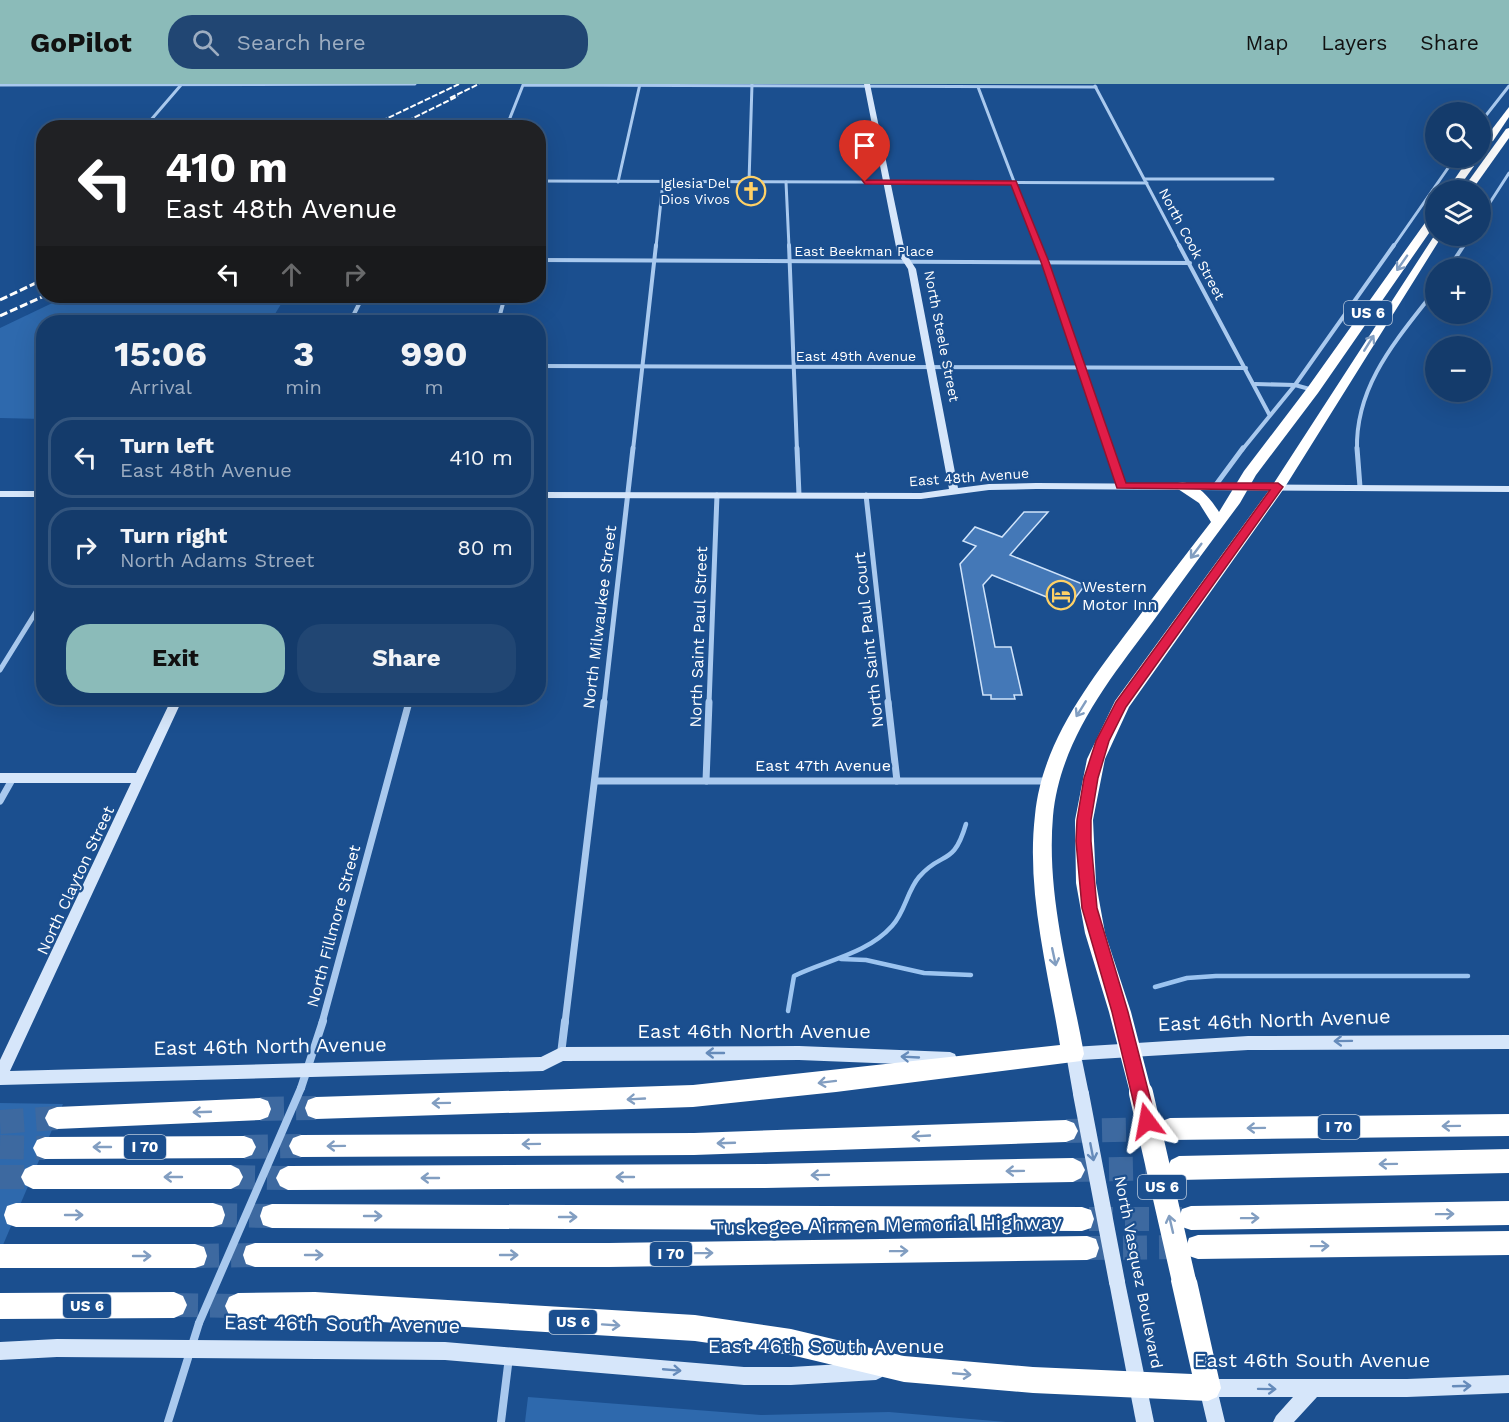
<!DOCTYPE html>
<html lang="en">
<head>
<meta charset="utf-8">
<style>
	body { margin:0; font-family:"Work Sans",sans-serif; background:#214673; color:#f1f3f6; height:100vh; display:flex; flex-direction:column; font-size:22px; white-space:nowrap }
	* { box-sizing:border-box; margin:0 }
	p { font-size:20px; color:#9dadc1 }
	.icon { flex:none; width:33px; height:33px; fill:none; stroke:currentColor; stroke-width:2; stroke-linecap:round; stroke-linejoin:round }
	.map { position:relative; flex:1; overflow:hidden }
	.details { position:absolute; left:36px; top:231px; width:510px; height:390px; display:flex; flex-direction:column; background:#143b6b; border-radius:24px; box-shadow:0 6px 24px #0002,0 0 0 2px #33557e }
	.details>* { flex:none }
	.banner { position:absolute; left:36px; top:36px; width:510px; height:183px; border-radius:24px; box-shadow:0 6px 24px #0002,0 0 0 2px #33557e; background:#202124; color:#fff; overflow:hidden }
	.tools { position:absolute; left:1425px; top:18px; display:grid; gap:12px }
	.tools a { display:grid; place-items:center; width:66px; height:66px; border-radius:50%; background:#143b6b; box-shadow:0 6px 24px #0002,0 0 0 2px #33557e; font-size:30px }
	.pin { position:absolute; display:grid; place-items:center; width:51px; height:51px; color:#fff; margin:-62px -26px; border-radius:50% 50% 50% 0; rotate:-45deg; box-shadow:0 0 6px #0007 }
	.pin .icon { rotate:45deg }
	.me { position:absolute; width:66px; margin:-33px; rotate:347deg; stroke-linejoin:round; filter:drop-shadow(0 0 4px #0008) }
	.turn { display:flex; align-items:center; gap:21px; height:126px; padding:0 30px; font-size:27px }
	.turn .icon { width:78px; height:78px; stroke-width:2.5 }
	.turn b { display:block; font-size:42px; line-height:51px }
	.lanes { display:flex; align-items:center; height:57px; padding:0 30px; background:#0003; justify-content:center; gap:30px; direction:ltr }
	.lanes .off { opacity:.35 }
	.eta { display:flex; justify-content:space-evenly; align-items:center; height:102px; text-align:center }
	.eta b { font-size:36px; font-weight:700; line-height:42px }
	.cta { display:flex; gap:12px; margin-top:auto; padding:12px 30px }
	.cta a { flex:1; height:69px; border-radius:24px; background:#8bbbb9; color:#111; font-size:24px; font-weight:700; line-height:69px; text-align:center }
	.cta a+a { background:#214673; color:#f1f3f6 }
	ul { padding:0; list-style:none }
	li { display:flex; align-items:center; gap:18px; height:81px; margin:0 12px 9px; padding:0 18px; border:3px solid #33557e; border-radius:24px }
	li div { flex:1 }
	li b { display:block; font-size:22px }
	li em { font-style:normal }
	header { display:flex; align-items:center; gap:36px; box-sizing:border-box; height:84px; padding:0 30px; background:#8bbbb9; color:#111 }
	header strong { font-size:28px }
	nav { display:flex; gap:33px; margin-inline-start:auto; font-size:21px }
	.search { width:420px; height:54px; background:#214673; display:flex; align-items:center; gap:15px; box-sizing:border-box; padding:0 21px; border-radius:24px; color:#9dadc1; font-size:22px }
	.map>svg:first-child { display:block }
	.green { fill:#2e69ad }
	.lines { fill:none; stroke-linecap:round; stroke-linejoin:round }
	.stream { stroke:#9cc4f0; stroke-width:4.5 }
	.building { fill:#4478b7; stroke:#cfe3fa; stroke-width:1.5 }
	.highway-tunnel { stroke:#3d69a0; stroke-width:24; stroke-dasharray:24 12; stroke-linecap:butt }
	.street-far4 { stroke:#a9c9ee; stroke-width:3 }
	.street-far3 { stroke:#a9c9ee; stroke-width:4 }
	.street-far2 { stroke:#a9c9ee; stroke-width:5 }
	.street-far1 { stroke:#a9c9ee; stroke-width:7 }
	.street { stroke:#a9c9ee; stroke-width:8 }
	.secondary { fill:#d6e6fa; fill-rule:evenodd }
	.highway { fill:#fff; fill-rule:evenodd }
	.rail-far1 { stroke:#fff; stroke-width:2; stroke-dasharray:6 2; stroke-linecap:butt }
	.rail { stroke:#fff; stroke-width:3; stroke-dasharray:8 3; stroke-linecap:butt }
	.street-bridge { stroke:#a9c9ee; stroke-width:8 }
	.secondary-bridge { stroke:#d6e6fa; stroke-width:16 }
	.highway-bridge { stroke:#fff; stroke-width:24 }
	.oneway { stroke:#829ec1 }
	.oneway2 { stroke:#668bba }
	.route { fill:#e11d48; stroke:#92132f; stroke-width:1.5 }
	.labels { text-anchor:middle; stroke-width:4.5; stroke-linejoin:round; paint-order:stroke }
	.far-poi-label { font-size:14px; fill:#fff; stroke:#1b4f8f; text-anchor:end }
	.far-street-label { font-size:14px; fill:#fff; stroke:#1b4f8f }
	.shield { fill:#1b4f8f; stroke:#bbcadd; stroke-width:1.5 }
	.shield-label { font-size:15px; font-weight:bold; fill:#fff }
	.poi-label { font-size:16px; fill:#fff; stroke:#1b4f8f; text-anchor:start }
	.street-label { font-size:16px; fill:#fff; stroke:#1b4f8f }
	.near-street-label { font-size:20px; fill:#fff; stroke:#1b4f8f }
</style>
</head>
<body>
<header>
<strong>GoPilot</strong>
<div class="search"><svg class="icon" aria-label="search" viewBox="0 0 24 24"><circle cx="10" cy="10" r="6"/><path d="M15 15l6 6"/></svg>Search here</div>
<nav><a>Map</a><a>Layers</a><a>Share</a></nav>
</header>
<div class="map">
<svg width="1509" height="1338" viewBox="0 0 1509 1338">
	<rect width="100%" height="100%" fill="#1b4f8f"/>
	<!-- green -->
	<g class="green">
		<polygon points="67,212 286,212 270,238 44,238 43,335 0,334 0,244"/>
		<polygon points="0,1019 63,1020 0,1168"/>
		<polygon points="528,1313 761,1331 889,1328 1006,1338 525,1338"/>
	</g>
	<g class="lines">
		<!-- stream -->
		<g class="stream">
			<polyline points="841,875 866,876 924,889 971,891"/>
			<polyline points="1155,903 1187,894 1216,892 1468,892"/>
			<path d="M788 927 794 892C827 876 867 870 892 842 905 828 907 807 919 793 942 766 953 784 966 740"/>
		</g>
	</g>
	<!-- building -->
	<polygon class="building" points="1024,428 1048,428 1010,471 1085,501 1069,522 992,491 983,501 995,563 1011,563 1022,611 1014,611 1015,615 991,615 991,611 983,611 960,480 976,462 963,457 975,443 1002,453"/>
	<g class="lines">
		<!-- highway-tunnel -->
		<g class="highway-tunnel">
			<polyline points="260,1025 316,1024"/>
			<polyline points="0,1038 57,1034"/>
			<polyline points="1066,1047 1162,1045"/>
			<polyline points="0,1063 45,1064"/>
			<polyline points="244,1063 301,1062"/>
			<polyline points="1073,1086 1168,1084"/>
			<polyline points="0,1093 33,1093"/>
			<polyline points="231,1093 288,1094"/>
			<polyline points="213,1131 272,1132"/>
			<polyline points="1089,1135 1182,1135"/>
			<polyline points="1087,1164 1187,1163"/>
			<polyline points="195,1172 255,1171"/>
			<polyline points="174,1221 238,1222"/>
		</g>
		<!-- street-far4 -->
		<g class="street-far4">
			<polyline points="0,1 415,0"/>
			<polyline points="1095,2 1180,163"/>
			<polyline points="978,3 1039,163"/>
			<polyline points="1480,39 1509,2"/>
			<polyline points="144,44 181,1"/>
			<polyline points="506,44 523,1 1096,3"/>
			<polyline points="1145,95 1273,95"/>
			<polyline points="538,97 1147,99"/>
			<polyline points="618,98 640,0"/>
			<polyline points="749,98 752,0"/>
			<polyline points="786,98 789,163"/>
			<polyline points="1480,134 1509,89"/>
			<polyline points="656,163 663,98"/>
			<polyline points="1393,163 1455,74"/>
			<polyline points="1463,163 1470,152"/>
		</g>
		<!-- street-far3 -->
		<g class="street-far3">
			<polyline points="789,161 797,366"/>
			<polyline points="1039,161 1109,366"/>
			<polyline points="1179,161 1269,330"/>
			<polyline points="538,176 1190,179"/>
			<polyline points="1449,184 1464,161"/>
			<polyline points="350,238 363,212"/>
			<polyline points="498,238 505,212"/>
			<polyline points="538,282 1246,284"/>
			<polyline points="1255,300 1295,301 1313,306"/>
			<polyline points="633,366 656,161"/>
			<polyline points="1242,366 1295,301 1394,161"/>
			<path d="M1357 366C1355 300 1399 253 1436 205"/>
		</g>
		<!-- street-far2 -->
		<g class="street-far2">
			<polyline points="797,364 799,411"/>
			<polyline points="1108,364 1121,402"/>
			<polyline points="1357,364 1360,403"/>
			<polyline points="1215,402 1243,364"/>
			<polyline points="866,411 889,620"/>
			<polyline points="0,586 44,515"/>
			<polyline points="408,620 410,614"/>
			<polyline points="604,620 633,364"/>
			<polyline points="709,620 717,411"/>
		</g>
		<!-- street-far1 -->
		<g class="street-far1">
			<polyline points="888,618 897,697"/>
			<polyline points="595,697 1048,697"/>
			<polyline points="706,697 709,618"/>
			<polyline points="0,717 13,694"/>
			<polyline points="322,939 409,618"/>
			<polyline points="565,939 604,618"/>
		</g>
		<!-- street -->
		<g class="street">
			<polyline points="561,970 565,937"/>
			<polyline points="301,1004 323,937"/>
			<polyline points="168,1338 199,1239"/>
			<polyline points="501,1338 509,1273"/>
		</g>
		<!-- secondary -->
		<g class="secondary">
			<polygon points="864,0 870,0 905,168 916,185 958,404 989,400 1036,399 1509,402 1509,408 1036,405 989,406 921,415 538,414 538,408 921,409 949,405 908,185 897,168"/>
			<rect x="0" y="407" width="44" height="6"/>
			<polygon points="172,614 183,614 10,987 541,973 561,963 799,962 950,968 955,970 957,975 955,980 950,982 799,976 563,977 543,987 0,1001 0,976 131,699 0,699 0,689 136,689"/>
			<polygon points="1509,951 1509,965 1248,966 1082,976 1089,1010 1086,1015 1081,1017 1076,1015 1073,1010 1066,970 1068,965 1073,963 1248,952"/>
			<polygon points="1117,1190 1123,1192 1125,1198 1154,1338 1136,1338 1109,1198 1111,1192"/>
			<polygon points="57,1255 445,1258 744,1283 791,1283 876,1278 882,1281 885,1287 882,1293 876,1296 791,1301 744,1301 445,1276 57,1273 0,1276 0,1258"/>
			<polygon points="1509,1291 1509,1309 1407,1313 1317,1313 1294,1338 1273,1338 1276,1332 1293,1313 1219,1313 1225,1338 1207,1338 1199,1304 1202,1298 1208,1295 1407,1295"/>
		</g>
		<!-- highway -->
		<g class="highway">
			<polygon points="1509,23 1509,33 1493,57 1485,59 1483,57"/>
			<polygon points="1509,44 1509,54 1472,106 1462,106 1506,45"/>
			<polygon points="1465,80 1474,82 1457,106 1447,106"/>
			<path d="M1436 128V139L1318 309 1256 391 1240 419C1211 458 1182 497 1154 536 1110 595 1060 656 1053 732 1046 812 1070 892 1084 970L1081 977 836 1008 693 1023 316 1035 308 1032 305 1024 308 1016 316 1013 693 1001 1060 961C1048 886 1026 808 1035 731 1042 659 1088 600 1131 543 1157 508 1184 473 1211 438L1199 419 1178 405V399C1195 395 1211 415 1219 428L1244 387 1308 303 1432 129Z"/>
			<polygon points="1436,149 1436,152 1442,152 1285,403 1129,623 1105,675 1093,736 1096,799 1105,849 1131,928 1152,1009 1149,1017 1141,1020 1133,1017 1130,1009 1109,928 1085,849 1076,799 1075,736 1087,675 1115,617 1272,402"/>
			<polygon points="260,1014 268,1017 271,1025 268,1033 260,1036 57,1045 49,1042 45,1034 49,1026 57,1023"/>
			<polygon points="1509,1030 1509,1052 1170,1056 1162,1053 1158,1045 1162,1037 1170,1034"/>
			<polygon points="1066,1036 1074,1039 1078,1047 1074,1055 1066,1058 694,1071 301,1073 293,1070 289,1062 293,1054 301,1051 694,1049"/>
			<polygon points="244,1052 252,1055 256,1063 252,1071 244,1074 45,1075 37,1072 33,1064 37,1056 45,1053"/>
			<polygon points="1509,1065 1509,1089 1179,1096 1171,1092 1167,1084 1171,1076 1179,1072"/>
			<polygon points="1073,1074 1081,1078 1085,1086 1081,1094 1073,1098 765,1104 288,1106 280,1102 276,1094 280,1086 288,1082 765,1080"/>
			<polygon points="33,1081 231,1081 239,1085 243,1093 239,1101 231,1105 33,1105 25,1101 21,1093 25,1085"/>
			<polygon points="1509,1117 1509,1141 1191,1146 1182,1143 1179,1134 1182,1125 1191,1122"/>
			<polygon points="16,1119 213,1119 222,1122 225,1131 222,1140 213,1143 16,1143 7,1140 4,1131 7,1122"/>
			<polygon points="272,1120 1082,1123 1091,1126 1094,1135 1091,1144 1082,1147 272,1144 263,1141 260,1132 263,1123"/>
			<polygon points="1509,1147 1509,1171 1198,1175 1189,1172 1186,1163 1189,1154 1198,1151"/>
			<polygon points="1087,1152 1096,1155 1099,1164 1096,1173 1087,1176 609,1183 255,1183 246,1180 243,1171 246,1162 255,1159 609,1159"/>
			<polygon points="0,1160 195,1160 204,1163 207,1172 204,1181 195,1184 0,1184"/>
			<polygon points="1184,1184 1193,1188 1197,1197 1221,1304 1217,1313 1208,1317 1033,1309 904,1298 791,1271 695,1257 315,1234 238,1235 229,1231 225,1222 229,1213 238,1209 315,1208 695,1231 791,1245 904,1272 1033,1283 1192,1290 1171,1197 1175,1188"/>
			<polygon points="174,1208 183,1212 187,1221 183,1230 174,1234 0,1235 0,1209"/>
		</g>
		<!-- rail-far1 -->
		<g class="rail-far1">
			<polyline points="450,14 479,0"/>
			<polyline points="367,44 459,0"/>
			<polyline points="393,44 458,12"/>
		</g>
		<!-- rail -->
		<g class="rail">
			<polyline points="0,216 44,195"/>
			<polyline points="0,232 44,212"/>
		</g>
		<!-- street-bridge -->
		<polyline class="street-bridge" points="199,1239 301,1004"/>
		<!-- secondary-bridge -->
		<polyline class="secondary-bridge" points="1081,1010 1117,1198"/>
		<!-- highway-bridge -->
		<polyline class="highway-bridge" points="1141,1009 1184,1197"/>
	</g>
	<!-- one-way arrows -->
	<defs><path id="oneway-shaft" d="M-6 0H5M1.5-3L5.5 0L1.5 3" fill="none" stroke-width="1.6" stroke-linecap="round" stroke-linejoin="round" transform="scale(1.5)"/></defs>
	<g class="oneway">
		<use href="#oneway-shaft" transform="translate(1402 179) rotate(125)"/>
		<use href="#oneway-shaft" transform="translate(1369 259) rotate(-58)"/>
		<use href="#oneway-shaft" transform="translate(1196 467) rotate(127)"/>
		<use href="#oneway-shaft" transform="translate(1081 625) rotate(122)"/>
		<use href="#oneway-shaft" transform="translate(1054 873) rotate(78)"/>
		<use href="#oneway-shaft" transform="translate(827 998) rotate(173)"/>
		<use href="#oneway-shaft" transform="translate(636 1015) rotate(177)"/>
		<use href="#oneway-shaft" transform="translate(441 1019) rotate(179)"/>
		<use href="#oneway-shaft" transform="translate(202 1028) rotate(178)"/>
		<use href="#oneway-shaft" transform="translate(1451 1042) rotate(179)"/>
		<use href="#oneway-shaft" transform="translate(1256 1044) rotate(179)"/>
		<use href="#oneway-shaft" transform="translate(921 1052) rotate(177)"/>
		<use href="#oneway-shaft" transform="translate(726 1059) rotate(178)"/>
		<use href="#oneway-shaft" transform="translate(531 1060) rotate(179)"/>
		<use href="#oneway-shaft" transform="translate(336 1062) rotate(179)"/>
		<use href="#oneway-shaft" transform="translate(102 1063) rotate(180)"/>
		<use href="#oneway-shaft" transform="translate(1388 1080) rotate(179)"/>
		<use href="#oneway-shaft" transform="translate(1015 1087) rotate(179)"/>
		<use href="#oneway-shaft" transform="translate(820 1091) rotate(179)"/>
		<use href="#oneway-shaft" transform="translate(173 1093) rotate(180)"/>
		<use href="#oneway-shaft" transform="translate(625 1093) rotate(180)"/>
		<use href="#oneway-shaft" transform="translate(430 1094) rotate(-180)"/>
		<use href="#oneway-shaft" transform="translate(1445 1130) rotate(-1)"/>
		<use href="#oneway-shaft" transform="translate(74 1131)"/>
		<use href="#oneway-shaft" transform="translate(373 1132)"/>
		<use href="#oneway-shaft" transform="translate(568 1133)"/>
		<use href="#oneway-shaft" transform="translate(1250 1134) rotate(-1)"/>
		<use href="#oneway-shaft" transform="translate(1171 1140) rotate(-103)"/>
		<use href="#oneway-shaft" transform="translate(1320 1162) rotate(-1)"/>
		<use href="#oneway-shaft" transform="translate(899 1167) rotate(-1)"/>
		<use href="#oneway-shaft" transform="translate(704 1169) rotate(-1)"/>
		<use href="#oneway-shaft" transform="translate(314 1171)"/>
		<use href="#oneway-shaft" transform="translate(509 1171)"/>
		<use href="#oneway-shaft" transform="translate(142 1172)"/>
		<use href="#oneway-shaft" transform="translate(611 1241) rotate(4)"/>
		<use href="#oneway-shaft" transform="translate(962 1290) rotate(5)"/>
	</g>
	<g class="oneway2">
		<use href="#oneway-shaft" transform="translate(1343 957) rotate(179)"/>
		<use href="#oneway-shaft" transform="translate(715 969) rotate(180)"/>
		<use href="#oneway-shaft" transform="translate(910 973) rotate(-177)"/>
		<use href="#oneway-shaft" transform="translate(1092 1068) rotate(79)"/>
		<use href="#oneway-shaft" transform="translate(672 1286) rotate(5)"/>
		<use href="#oneway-shaft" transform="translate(1462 1302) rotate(-2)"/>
		<use href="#oneway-shaft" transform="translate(1267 1305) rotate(1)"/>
	</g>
	<!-- route -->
	<polygon class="route" points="862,96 1016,97 1049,178 1126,399 1278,399 1283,403 1126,623 1109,657 1098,694 1091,736 1091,757 1097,824 1128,928 1156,1037 1153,1043 1147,1046 1141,1043 1138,1037 1112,928 1082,824 1076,757 1077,736 1084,694 1096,657 1116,618 1270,406 1117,404 1041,178 1011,101 865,100"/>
	<!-- icons -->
	<defs>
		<g id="church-ring" transform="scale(1.5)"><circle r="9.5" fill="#1b4f8f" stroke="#ffd166" stroke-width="1.5"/><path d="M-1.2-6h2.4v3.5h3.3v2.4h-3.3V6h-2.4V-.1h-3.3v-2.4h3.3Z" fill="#ffd166"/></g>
		<g id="hotel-ring" transform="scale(1.5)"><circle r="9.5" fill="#1b4f8f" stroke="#ffd166" stroke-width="1.5"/><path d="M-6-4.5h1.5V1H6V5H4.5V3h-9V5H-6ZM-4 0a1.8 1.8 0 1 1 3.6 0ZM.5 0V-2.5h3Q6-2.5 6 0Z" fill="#ffd166"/></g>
	</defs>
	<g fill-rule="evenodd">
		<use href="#church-ring" x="751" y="107"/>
		<use href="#hotel-ring" x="1061" y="511"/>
	</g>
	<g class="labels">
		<!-- far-poi labels -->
		<g class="far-poi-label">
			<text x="730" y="104">Iglesia Del<tspan x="730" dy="16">Dios Vivos</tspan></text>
		</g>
		<!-- far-street labels -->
		<g class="far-street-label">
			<text transform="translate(1192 160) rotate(62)" y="5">North Cook Street</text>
			<text x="864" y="172">East Beekman Place</text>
			<text transform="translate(942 252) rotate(79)" y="5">North Steele Street</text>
			<text x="856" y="277">East 49th Avenue</text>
			<text transform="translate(969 393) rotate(-4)" y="5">East 48th Avenue</text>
		</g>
		<!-- shield labels -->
		<g class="shield">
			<rect x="1344" y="217" width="48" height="24" rx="4.5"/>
			<rect x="1318" y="1031" width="42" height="24" rx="4.5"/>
			<rect x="124" y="1051" width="42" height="24" rx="4.5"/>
			<rect x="1138" y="1091" width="48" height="24" rx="4.5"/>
			<rect x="650" y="1158" width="42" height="24" rx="4.5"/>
			<rect x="63" y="1210" width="48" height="24" rx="4.5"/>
			<rect x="549" y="1226" width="48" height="24" rx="4.5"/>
		</g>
		<g class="shield-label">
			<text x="1368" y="234">US 6</text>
			<text x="1339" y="1048">I 70</text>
			<text x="145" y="1068">I 70</text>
			<text x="1162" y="1108">US 6</text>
			<text x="671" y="1175">I 70</text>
			<text x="87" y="1227">US 6</text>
			<text x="573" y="1243">US 6</text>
		</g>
		<!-- poi labels -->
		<g class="poi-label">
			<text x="1082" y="508">Western<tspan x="1082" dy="18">Motor Inn</tspan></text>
		</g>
		<!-- street labels -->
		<g class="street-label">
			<text transform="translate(599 533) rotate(-83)" y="6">North Milwaukee Street</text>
			<text transform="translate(698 553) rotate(-88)" y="6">North Saint Paul Street</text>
			<text transform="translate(868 556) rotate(-96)" y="6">North Saint Paul Court</text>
			<text x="823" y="687">East 47th Avenue</text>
			<text transform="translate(75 796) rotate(-65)" y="6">North Clayton Street</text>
			<text transform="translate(333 842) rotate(-75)" y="6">North Fillmore Street</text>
			<text transform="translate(1139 1188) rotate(79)" y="6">North Vasquez Boulevard</text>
		</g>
		<!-- near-street labels -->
		<g class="near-street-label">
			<text transform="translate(1274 936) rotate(-2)" y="7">East 46th North Avenue</text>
			<text x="754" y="954">East 46th North Avenue</text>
			<text transform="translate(270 962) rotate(-1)" y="7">East 46th North Avenue</text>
			<text transform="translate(887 1141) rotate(-1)" y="7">Tuskegee Airmen Memorial Highway</text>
			<text transform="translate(342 1240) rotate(1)" y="7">East 46th South Avenue</text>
			<text x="826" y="1269">East 46th South Avenue</text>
			<text x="1312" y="1283">East 46th South Avenue</text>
		</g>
	</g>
</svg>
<div class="tools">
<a><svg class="icon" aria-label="search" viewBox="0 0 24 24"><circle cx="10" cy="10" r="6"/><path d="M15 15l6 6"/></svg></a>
<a><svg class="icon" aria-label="layers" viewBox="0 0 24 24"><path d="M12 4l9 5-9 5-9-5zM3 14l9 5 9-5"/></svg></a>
<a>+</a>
<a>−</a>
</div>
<div class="pin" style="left:865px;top:98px;background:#d93025"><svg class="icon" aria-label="arrive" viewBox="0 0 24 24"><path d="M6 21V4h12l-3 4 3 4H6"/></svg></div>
<svg class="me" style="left:1147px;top:1037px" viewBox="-20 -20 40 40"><path d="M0-17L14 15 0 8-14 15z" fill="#e11d48" stroke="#fff" stroke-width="4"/></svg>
<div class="banner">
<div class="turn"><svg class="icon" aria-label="left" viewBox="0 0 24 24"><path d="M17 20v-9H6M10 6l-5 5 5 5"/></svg><div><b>410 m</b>East 48th Avenue</div></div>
<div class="lanes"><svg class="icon" aria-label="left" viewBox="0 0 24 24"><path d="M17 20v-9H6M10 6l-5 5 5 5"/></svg><svg class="icon off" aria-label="ahead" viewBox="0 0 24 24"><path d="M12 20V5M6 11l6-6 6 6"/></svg><svg class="icon off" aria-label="right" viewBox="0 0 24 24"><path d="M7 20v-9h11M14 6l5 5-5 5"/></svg></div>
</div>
<section class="details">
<div class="eta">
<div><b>15:06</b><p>Arrival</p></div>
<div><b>3</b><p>min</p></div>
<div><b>990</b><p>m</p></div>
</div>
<ul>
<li><svg class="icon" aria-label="left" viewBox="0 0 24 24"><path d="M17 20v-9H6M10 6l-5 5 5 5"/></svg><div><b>Turn left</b><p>East 48th Avenue</p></div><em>410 m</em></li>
<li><svg class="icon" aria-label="right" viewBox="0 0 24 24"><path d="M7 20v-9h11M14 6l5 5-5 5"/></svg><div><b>Turn right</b><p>North Adams Street</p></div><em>80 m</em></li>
</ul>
<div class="cta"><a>Exit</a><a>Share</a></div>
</section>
</div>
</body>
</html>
